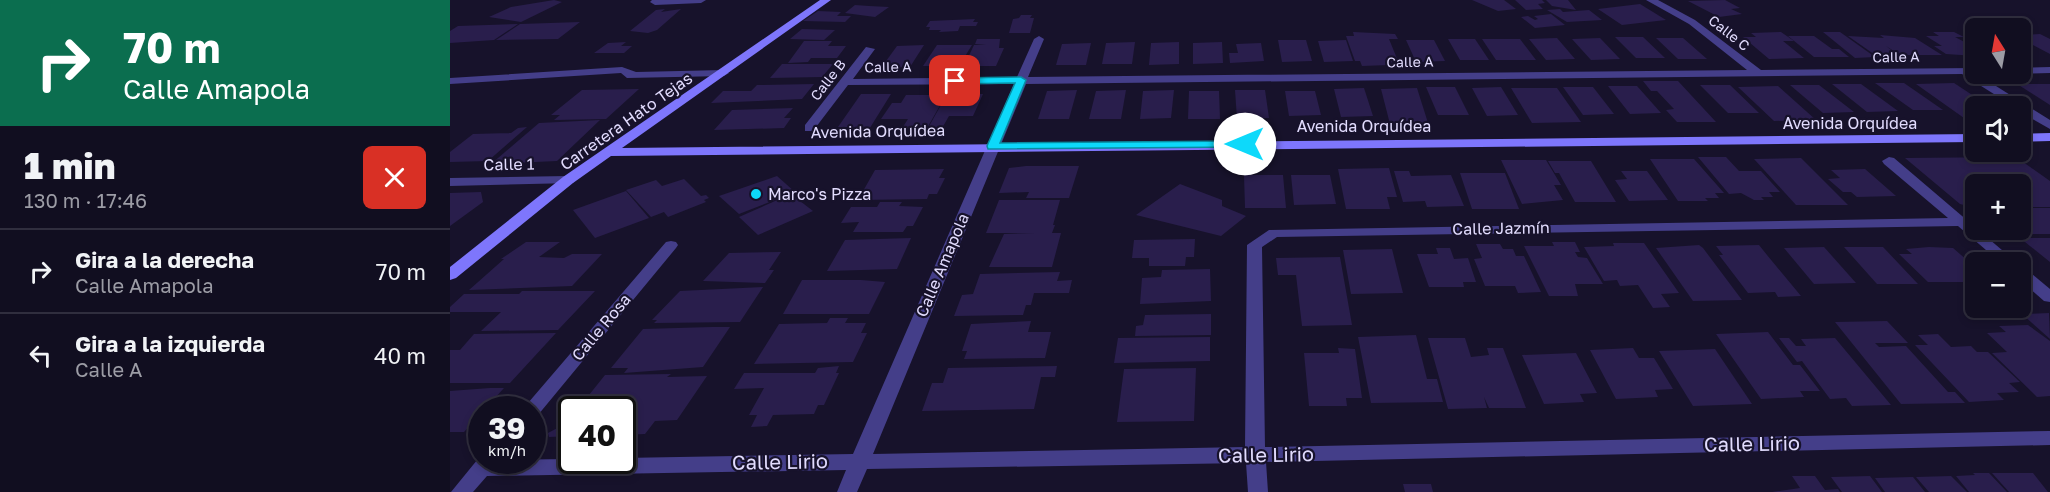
<!DOCTYPE html>
<html lang="es">
<head>
<meta charset="utf-8">
<style>
	body { margin:0; font-family:"Golos Text",sans-serif; background:#1a1729; color:#f1f3f6; height:100vh; display:flex; flex-direction:column; font-size:22px; white-space:nowrap }
	* { box-sizing:border-box; margin:0 }
	p { font-size:20px; color:#9c9ca5 }
	.icon { flex:none; width:33px; height:33px; fill:none; stroke:currentColor; stroke-width:2; stroke-linecap:round; stroke-linejoin:round }
	.map { position:relative; flex:1; overflow:hidden }
	.panel { display:flex; flex-direction:column; background:#110e20; width:450px }
	.panel>* { flex:none }
	.guide { background:#0b6e4f; color:#fff; overflow:hidden }
	.needle { width:39px; rotate:349deg }
	.tools { position:absolute; left:1515px; top:18px; display:grid; gap:12px }
	.tools a { display:grid; place-items:center; width:66px; height:66px; border-radius:9px; background:#110e20; box-shadow:0 3px 9px #0003,0 0 0 2px #302e3e; font-size:30px }
	.speed { position:absolute; left:18px; top:396px; display:flex; gap:12px; font-size:30px; font-weight:700; text-align:center }
	.speed>* { display:grid; place-content:center; width:78px; height:78px; border-radius:50%; background:#110e20; box-shadow:0 3px 9px #0003,0 0 0 2px #302e3e; line-height:1 }
	.speed small { font-size:15px; font-weight:400 }
	.speed .limit { border:3px solid #111; border-radius:9px; background:#fff; color:#111 }
	.pin { position:absolute; display:grid; place-items:center; width:51px; height:51px; color:#fff; margin:-26px; border-radius:12px; box-shadow:0 3px 9px #0006 }
	.me { position:absolute; width:66px; margin:-33px; rotate:270deg; stroke-linejoin:round; filter:drop-shadow(0 0 4px #0008) }
	.turn { display:flex; align-items:center; gap:21px; height:126px; padding:0 24px; font-size:27px }
	.turn .icon { width:78px; height:78px; stroke-width:2.5 }
	.turn b { display:block; font-size:42px; line-height:51px }
	.round { display:grid; place-items:center; flex:none; width:63px; height:63px; border-radius:9px; background:#1a1729 }
	.headline { display:flex; align-items:center; justify-content:space-between; height:102px; padding:0 24px }
	h1 { font-size:36px; font-weight:800; line-height:45px }
	ul { padding:0; list-style:none }
	li { display:flex; align-items:center; gap:18px; height:84px; padding:0 24px; border-top:2px solid #302e3e }
	li div { flex:1 }
	li b { display:block; font-size:22px }
	li em { font-style:normal }
	main { display:flex; flex:1; min-height:0 }
	.map>svg:first-child { display:block }
	.building { fill:#291e4c }
	.lines { fill:none; stroke-linecap:round; stroke-linejoin:round }
	.lane { fill:#443e89; fill-rule:evenodd }
	.street { fill:#443e89; fill-rule:evenodd }
	.secondary { fill:#7e76fc; fill-rule:evenodd }
	.route { fill:#0dd9fa; stroke:#088da2; stroke-width:1.5 }
	.poi-dot { fill:#0dd9fa; stroke:#17122b; stroke-width:2 }
	.labels { text-anchor:middle; stroke-width:4.5; stroke-linejoin:round; paint-order:stroke }
	.far-street-label { font-size:14px; fill:#e2dcfe; stroke:#17122b }
	.street-label { font-size:16px; fill:#e2dcfe; stroke:#17122b }
	.poi-label { font-size:16px; fill:#e2dcfe; stroke:#17122b; text-anchor:start }
	.near-street-label { font-size:20px; fill:#e2dcfe; stroke:#17122b }
</style>
</head>
<body>
<main>
<section class="panel">
<div class="guide">
<div class="turn"><svg class="icon" aria-label="right" viewBox="0 0 24 24"><path d="M7 20v-9h11M14 6l5 5-5 5"/></svg><div><b>70 m</b>Calle Amapola</div></div>
</div>
<div class="headline"><div><h1>1 min</h1><p>130 m · 17:46</p></div><a class="round" style="background:#d93025;color:#fff"><svg class="icon" aria-label="close" viewBox="0 0 24 24"><path d="M6 6l12 12M18 6L6 18"/></svg></a></div>
<ul>
<li><svg class="icon" aria-label="right" viewBox="0 0 24 24"><path d="M7 20v-9h11M14 6l5 5-5 5"/></svg><div><b>Gira a la derecha</b><p>Calle Amapola</p></div><em>70 m</em></li>
<li><svg class="icon" aria-label="left" viewBox="0 0 24 24"><path d="M17 20v-9H6M10 6l-5 5 5 5"/></svg><div><b>Gira a la izquierda</b><p>Calle A</p></div><em>40 m</em></li>
</ul>
</section>
<div class="map">
<svg width="1600" height="492" viewBox="0 0 1600 492">
	<rect width="100%" height="100%" fill="#17122b"/>
	<!-- building -->
	<g class="building">
		<polygon points="104,0 112,2 71,22 39,17 61,7"/>
		<polygon points="1022,0 1054,0 1066,9 1048,11"/>
		<polygon points="1065,0 1092,0 1095,3 1088,4 1093,9 1076,10"/>
		<polygon points="1096,0 1118,0 1126,10 1102,6"/>
		<polygon points="1275,0 1290,8 1281,9 1292,14 1269,17 1238,1"/>
		<polygon points="1190,4 1216,20 1172,25 1148,9"/>
		<polygon points="405,5 419,6 439,7 425,17 395,13"/>
		<polygon points="215,9 211,12 231,9 207,30 198,33 180,31 206,10"/>
		<polygon points="1110,9 1113,12 1139,10 1152,20 1117,22 1097,10"/>
		<polygon points="368,11 391,12 387,16 401,16 395,22 353,21"/>
		<polygon points="1101,14 1115,25 1085,28 1071,17 1078,16 1085,20 1088,19 1084,16"/>
		<polygon points="571,15 582,15 580,18 584,18 580,33 559,33 563,19 569,18"/>
		<polygon points="525,19 523,22 528,22 526,26 510,26 508,31 489,32 491,30 479,30 480,27 476,27 480,21"/>
		<polygon points="130,22 108,39 46,40 70,24"/>
		<polygon points="68,24 44,40 0,43 0,31 8,26"/>
		<polygon points="352,29 385,30 374,40 340,39"/>
		<polygon points="903,32 945,34 948,39 939,39 948,61 938,63 939,65 912,66 910,61 905,61 896,36 904,36"/>
		<polygon points="1331,32 1344,41 1333,41 1354,58 1319,59 1293,37 1306,37 1301,33"/>
		<polygon points="1373,32 1390,32 1425,57 1405,58"/>
		<polygon points="1483,32 1504,32 1514,37 1505,37 1526,48 1526,56 1496,54 1484,46 1492,46 1476,36 1489,36"/>
		<polygon points="1590,34 1600,39 1600,54 1570,38 1570,35"/>
		<polygon points="1430,35 1465,38 1492,55 1450,55 1436,46 1449,56 1428,57 1398,36 1434,38"/>
		<polygon points="1338,36 1364,36 1382,49 1389,49 1399,57 1364,57"/>
		<polygon points="1165,37 1193,37 1215,58 1186,58"/>
		<polygon points="1107,38 1125,59 1096,60 1079,39"/>
		<polygon points="1150,38 1170,59 1141,60 1122,39"/>
		<polygon points="1206,38 1233,38 1257,59 1228,59"/>
		<polygon points="527,39 550,39 549,48 554,48 546,66 514,66 524,45 536,45 525,44"/>
		<polygon points="998,39 1025,39 1039,60 1010,60"/>
		<polygon points="1032,39 1070,39 1086,60 1046,60"/>
		<polygon points="828,40 856,40 862,61 832,62"/>
		<polygon points="896,40 903,61 874,62 868,41"/>
		<polygon points="956,40 984,40 995,61 966,62"/>
		<polygon points="354,41 382,41 378,46 396,46 387,58 361,58 358,62 338,63"/>
		<polygon points="176,42 171,46 182,46 174,53 144,53 158,43"/>
		<polygon points="685,42 682,64 652,64 656,43"/>
		<polygon points="729,42 729,64 699,65 701,43"/>
		<polygon points="772,42 773,63 743,64 743,43"/>
		<polygon points="641,43 636,65 606,65 612,44"/>
		<polygon points="811,43 814,61 780,63 779,53 788,53 786,44"/>
		<polygon points="474,45 460,67 431,68 447,46"/>
		<polygon points="487,45 522,45 509,66 473,66"/>
		<polygon points="332,64 383,64 372,77 320,78"/>
		<polygon points="1193,81 1228,81 1266,122 1227,122 1216,110 1224,109 1207,91 1201,91"/>
		<polygon points="1425,83 1454,83 1493,110 1463,110"/>
		<polygon points="1504,83 1539,106 1526,106 1526,118 1514,118 1466,84"/>
		<polygon points="364,84 352,99 261,103 273,91 301,91 307,85"/>
		<polygon points="1382,84 1411,84 1448,111 1417,112"/>
		<polygon points="1567,84 1600,84 1600,105"/>
		<polygon points="1250,85 1280,85 1309,113 1278,113"/>
		<polygon points="1340,85 1369,85 1404,112 1373,113"/>
		<polygon points="1158,86 1187,86 1211,113 1180,114"/>
		<polygon points="1328,86 1366,120 1324,121 1288,87"/>
		<polygon points="976,87 1005,87 1019,115 988,115"/>
		<polygon points="1051,87 1068,115 1037,116 1022,88"/>
		<polygon points="1113,87 1143,87 1164,114 1133,115"/>
		<polygon points="914,88 923,116 891,117 884,89"/>
		<polygon points="967,88 978,123 940,124 931,89"/>
		<polygon points="1061,88 1107,88 1131,122 1082,123"/>
		<polygon points="189,89 156,119 104,120 110,115 101,115 132,90"/>
		<polygon points="627,90 619,119 588,119 597,91"/>
		<polygon points="676,90 671,119 639,119 646,91"/>
		<polygon points="724,90 721,118 690,119 693,91"/>
		<polygon points="785,90 815,90 819,118 787,119"/>
		<polygon points="739,91 769,91 770,119 738,119"/>
		<polygon points="835,91 865,91 871,115 839,116"/>
		<polygon points="411,94 441,94 418,131 401,131 404,127 388,127"/>
		<polygon points="497,94 533,94 523,116 499,116 491,130 477,130"/>
		<polygon points="456,95 496,95 476,130 451,130 458,119 431,119 442,103 451,103"/>
		<polygon points="343,108 334,118 341,118 334,128 264,130 282,110"/>
		<polygon points="150,120 107,161 41,164 89,123"/>
		<polygon points="77,127 38,161 0,162 0,152 23,134 61,133 68,128"/>
		<polygon points="1248,157 1276,157 1289,171 1311,171 1330,192 1319,192 1323,197 1311,197 1314,200 1304,200 1291,193 1279,194"/>
		<polygon points="1566,157 1600,181 1600,207 1570,207 1570,184 1526,184 1526,208 1510,204 1455,158"/>
		<polygon points="1351,158 1398,205 1346,205 1304,159"/>
		<polygon points="1200,159 1244,159 1274,193 1265,193 1269,198 1255,198 1258,201 1228,201"/>
		<polygon points="1051,160 1096,160 1111,185 1104,185 1113,200 1072,204"/>
		<polygon points="1098,161 1141,161 1166,202 1125,202 1109,173 1105,173"/>
		<polygon points="576,166 629,166 619,198 576,198 579,192 549,193 559,168"/>
		<polygon points="939,168 947,197 937,197 940,209 896,209 888,169"/>
		<polygon points="494,169 489,178 495,178 487,194 479,194 477,199 408,200 425,170"/>
		<polygon points="1415,169 1446,196 1407,197 1401,192 1393,192 1378,179 1390,178 1381,170"/>
		<polygon points="944,171 959,171 961,176 1001,175 1014,206 977,207 975,201 953,202"/>
		<polygon points="1171,171 1197,171 1218,200 1179,201 1165,180 1177,179"/>
		<polygon points="1010,173 1055,173 1069,209 1022,209"/>
		<polygon points="794,175 833,175 836,208 795,208"/>
		<polygon points="841,175 880,175 886,204 844,205"/>
		<polygon points="327,176 345,192 289,214 269,196"/>
		<polygon points="234,179 251,196 256,195 259,198 254,200 256,202 218,217 214,212 201,217 176,190 206,180 212,186"/>
		<polygon points="730,184 772,200 772,206 796,216 771,236 686,215"/>
		<polygon points="176,191 199,218 145,238 123,210"/>
		<polygon points="31,192 33,202 0,226 0,193"/>
		<polygon points="341,194 363,211 308,235 289,217"/>
		<polygon points="549,200 610,200 603,225 605,225 602,233 611,233 602,267 539,267 554,234 585,233 536,233"/>
		<polygon points="430,202 452,202 449,206 473,207 463,226 457,226 453,232 403,232 409,222 391,223 401,207 427,207"/>
		<polygon points="1570,208 1600,208 1600,234 1560,234 1553,230 1570,230"/>
		<polygon points="461,238 447,269 377,271 395,240"/>
		<polygon points="1570,238 1600,238 1600,262"/>
		<polygon points="745,239 744,257 736,257 735,266 699,266 699,258 682,258 684,240"/>
		<polygon points="76,242 110,242 89,257 114,258 122,254 152,254 122,286 19,290 54,259 51,259"/>
		<polygon points="1102,242 1125,242 1130,252 1125,252 1128,257 1137,258 1153,284 1125,284 1128,296 1099,296 1074,246 1104,246"/>
		<polygon points="1163,243 1194,243 1229,293 1211,294 1220,307 1203,308 1188,285 1170,286 1167,280 1154,281 1134,247 1164,246"/>
		<polygon points="1026,244 1050,244 1053,249 1063,249 1066,256 1074,256 1091,292 1068,293 1065,286 1035,286 1024,259 1032,258"/>
		<polygon points="1249,245 1253,248 1292,300 1243,301 1206,248"/>
		<polygon points="1309,245 1317,255 1351,296 1328,297 1325,292 1298,293 1269,255 1273,255 1266,246"/>
		<polygon points="1374,247 1406,283 1364,284 1334,248"/>
		<polygon points="1394,247 1433,247 1468,284 1427,284"/>
		<polygon points="1479,247 1503,248 1526,268 1526,282 1478,282 1449,254 1462,254 1456,249"/>
		<polygon points="986,248 1000,248 1004,259 1018,258 1026,282 1013,282 1014,287 979,287 967,254 988,254"/>
		<polygon points="942,249 953,293 901,294 893,250"/>
		<polygon points="331,252 319,270 324,270 315,283 253,281 279,253"/>
		<polygon points="890,257 902,325 852,326 846,275 828,275 826,258"/>
		<polygon points="760,269 761,301 690,304 692,278 711,277 712,270"/>
		<polygon points="610,272 607,281 622,280 619,293 584,293 581,305 576,305 573,315 504,316 512,295 523,294 530,274"/>
		<polygon points="352,280 411,280 435,282 419,314 333,314"/>
		<polygon points="313,287 290,322 204,323 207,320 202,320 230,291"/>
		<polygon points="72,291 145,291 108,330 31,331 51,312 0,312 0,307 14,294 69,294"/>
		<polygon points="1599,313 1600,339 1572,314"/>
		<polygon points="761,314 761,335 685,336 686,326 693,325 695,315"/>
		<polygon points="380,318 398,318 395,323 416,323 411,333 417,333 403,362 304,364 329,324 377,323"/>
		<polygon points="581,321 578,332 601,332 595,358 514,359 517,351 512,351 521,324"/>
		<polygon points="1437,321 1458,343 1425,343 1429,347 1456,346 1498,392 1505,392 1515,403 1451,404 1385,322"/>
		<polygon points="1578,325 1600,341 1600,396 1587,397 1542,353 1557,352 1537,333 1556,332 1549,326"/>
		<polygon points="262,327 280,327 253,367 174,373 178,368 161,368 193,329"/>
		<polygon points="1318,332 1343,365 1350,365 1370,391 1350,391 1354,397 1311,399 1266,334"/>
		<polygon points="106,333 60,383 0,383 0,350 10,350 24,334"/>
		<polygon points="1488,334 1501,347 1521,346 1527,352 1538,352 1570,382 1559,383 1569,392 1547,393 1554,400 1519,402 1465,345 1478,345 1468,335"/>
		<polygon points="966,335 977,379 987,379 993,402 921,403 908,337"/>
		<polygon points="760,337 760,361 664,363 668,338"/>
		<polygon points="978,338 1015,338 1021,357 1039,355 1037,348 1053,348 1076,408 1039,408 1034,397 1037,408 998,409"/>
		<polygon points="1329,338 1339,338 1346,346 1356,346 1351,339 1385,338 1441,405 1402,406 1396,398 1380,399 1352,361 1347,362"/>
		<polygon points="888,348 905,349 912,398 896,398 897,406 859,406 854,353 889,353"/>
		<polygon points="1183,348 1189,358 1204,358 1223,389 1205,390 1208,397 1166,399 1140,350"/>
		<polygon points="1265,349 1302,404 1243,406 1209,351"/>
		<polygon points="1126,353 1147,393 1130,394 1134,402 1094,404 1072,355"/>
		<polygon points="389,366 386,373 389,373 374,405 368,405 364,414 323,415 317,426 301,427 307,415 299,415 314,388 284,389 294,373 365,373 368,368"/>
		<polygon points="607,366 605,377 591,377 584,409 472,411 482,383 493,383 498,368"/>
		<polygon points="746,368 744,421 667,422 674,369"/>
		<polygon points="221,374 217,377 257,376 227,420 205,421 195,434 172,435 172,410 127,410 155,375"/>
		<polygon points="40,388 54,388 14,432 0,432 0,391"/>
		<polygon points="122,416 122,436 99,437 98,433 115,424"/>
		<polygon points="1523,473 1539,473 1557,492 1519,492 1506,476 1525,475"/>
		<polygon points="1542,473 1583,473 1598,492 1559,492"/>
		<polygon points="1342,476 1365,476 1375,490 1388,489 1390,492 1322,492 1350,488"/>
		<polygon points="1420,476 1432,492 1392,492 1381,477"/>
		<polygon points="1501,476 1517,492 1479,492 1466,477"/>
		<polygon points="1463,477 1475,492 1435,492 1425,478"/>
		<polygon points="953,484 981,484 983,492 955,492"/>
	</g>
	<g class="lines">
		<!-- lane -->
		<polygon class="lane" points="172,67 186,72 274,70 279,73 274,76 177,78 171,73 0,84 0,78"/>
		<!-- street -->
		<g class="street">
			<polygon points="202,0 256,0 251,3 205,5 200,2"/>
			<polygon points="1196,0 1208,0 1245,20 1311,70 1526,68 1526,74 1529,74 1527,74 1600,120 1600,129 1570,112 1570,106 1563,106 1512,74 576,84 423,454 795,447 797,245 819,230 1498,218 1434,164 1432,161 1439,157 1444,158 1566,262 1550,262 1508,226 827,237 812,247 815,447 1600,431 1600,445 816,462 818,492 798,492 796,463 417,469 407,492 387,492 396,470 37,476 23,492 1,492 32,454 32,460 122,459 122,460 172,460 172,458 403,454 564,84 398,85 363,131 355,131 355,125 416,47 425,49 403,79 567,77 584,39 589,36 594,39 578,77 1297,70 1239,24"/>
			<polygon points="1600,67 1600,73 1570,74 1567,74 1570,74 1570,68"/>
			<polygon points="118,176 125,180 123,183 0,186 0,178"/>
			<polygon points="221,241 226,242 228,245 226,248 88,415 82,416 82,410 72,410 216,242"/>
			<polygon points="1570,267 1576,269 1600,289 1600,302 1594,301 1570,280"/>
		</g>
		<!-- secondary -->
		<g class="secondary">
			<polygon points="370,0 381,0 172,148 1526,134 1526,142 161,156 123,183 6,278 0,280 0,267 113,177"/>
			<polygon points="1600,133 1600,141 1570,142 1570,134"/>
		</g>
	</g>
	<!-- route -->
	<polygon class="route" points="571,77 576,80 550,143 795,141 801,144 795,147 538,149 537,146 565,83 505,84 500,81 505,78"/>
	<!-- markers -->
	<circle class="poi-dot" cx="306" cy="194" r="6"/>
	<g class="labels">
		<!-- far-street labels -->
		<g class="far-street-label">
			<text transform="translate(1279 33) rotate(38)" y="5">Calle C</text>
			<text transform="translate(1446 57) rotate(-1)" y="5">Calle A</text>
			<text transform="translate(960 62) rotate(-1)" y="5">Calle A</text>
			<text transform="translate(438 67) rotate(-1)" y="5">Calle A</text>
			<text transform="translate(378 80) rotate(-52)" y="5">Calle B</text>
		</g>
		<!-- street labels -->
		<g class="street-label">
			<text transform="translate(176 121) rotate(-35)" y="6">Carretera Hato Tejas</text>
			<text x="1400" y="129">Avenida Orquídea</text>
			<text x="914" y="132">Avenida Orquídea</text>
			<text transform="translate(428 131) rotate(-1)" y="6">Avenida Orquídea</text>
			<text transform="translate(59 164) rotate(-1)" y="6">Calle 1</text>
			<text transform="translate(1051 228) rotate(-1)" y="6">Calle Jazmín</text>
			<text transform="translate(492 265) rotate(-67)" y="6">Calle Amapola</text>
			<text transform="translate(151 327) rotate(-50)" y="6">Calle Rosa</text>
		</g>
		<!-- poi labels -->
		<g class="poi-label">
			<text x="318" y="200">Marco's Pizza</text>
		</g>
		<!-- near-street labels -->
		<g class="near-street-label">
			<text transform="translate(1302 444) rotate(-1)" y="7">Calle Lirio</text>
			<text transform="translate(816 455) rotate(-1)" y="7">Calle Lirio</text>
			<text transform="translate(330 462) rotate(-1)" y="7">Calle Lirio</text>
		</g>
	</g>
</svg>
<div class="tools">
<a><svg class="needle" viewBox="-14 -14 28 28"><path d="M0-13l5 13h-10z" fill="#e53935"/><path d="M0 13l5-13h-10z" fill="#9c9ca5"/></svg></a>
<a><svg class="icon" aria-label="sound" viewBox="0 0 24 24"><path d="M4 9h4l5-4v14l-5-4H4zM17 9q2 3 0 6"/></svg></a>
<a>+</a>
<a>−</a>
</div>
<div class="speed"><div>39<small>km/h</small></div><div class="limit">40</div></div>
<div class="pin" style="left:505px;top:81px;background:#d93025"><svg class="icon" aria-label="arrive" viewBox="0 0 24 24"><path d="M6 21V4h12l-3 4 3 4H6"/></svg></div>
<svg class="me" style="left:795px;top:144px" viewBox="-20 -20 40 40"><circle r="19" fill="#fff"/><path d="M0-13L10 11 0 6-10 11z" fill="#0dd9fa"/></svg>
</div>
</main>
</body>
</html>
